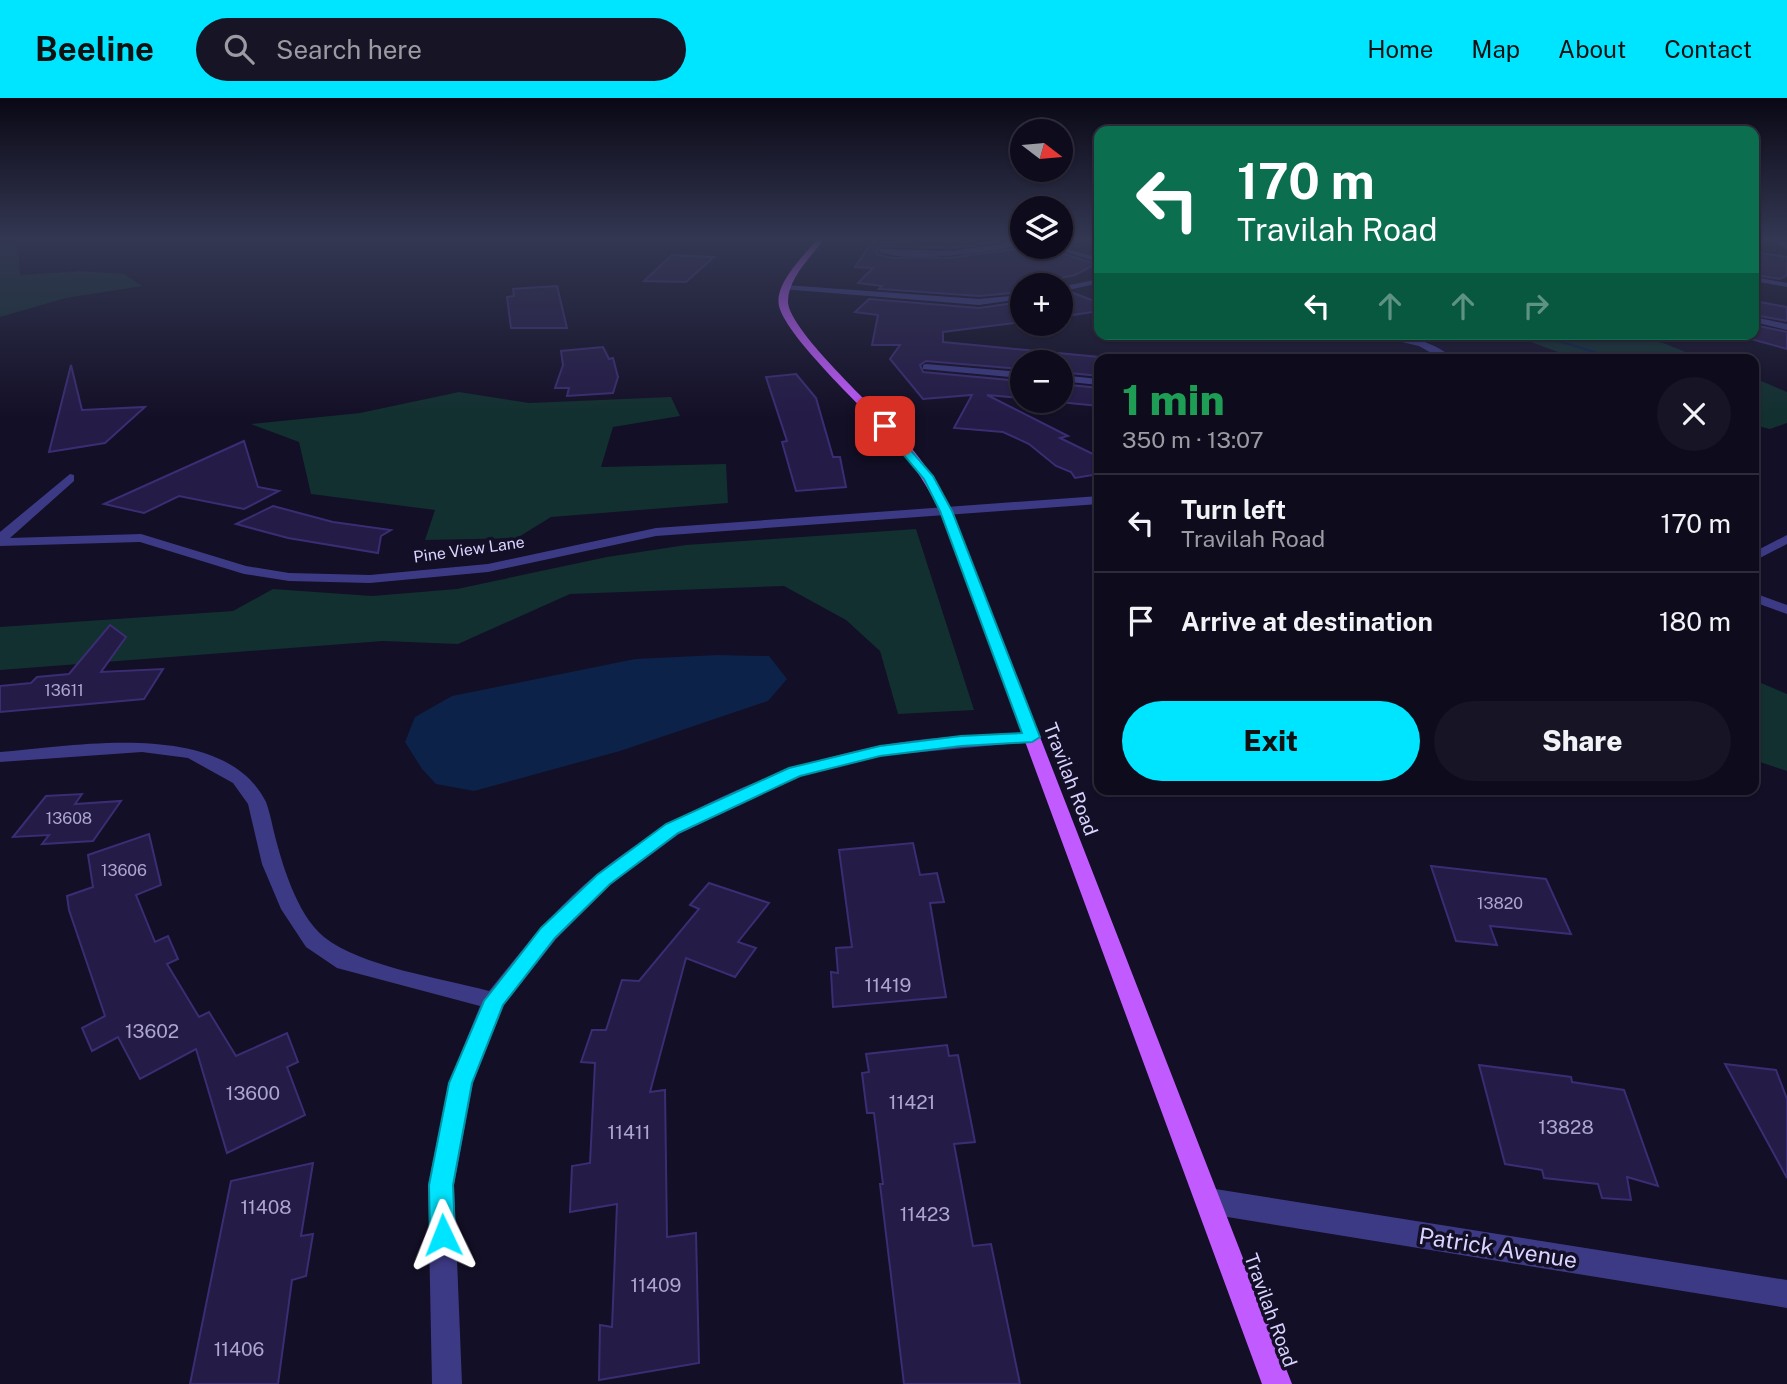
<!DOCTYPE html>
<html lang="en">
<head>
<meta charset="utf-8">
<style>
	body { margin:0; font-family:"Public Sans",sans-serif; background:#171425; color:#f1f3f6; height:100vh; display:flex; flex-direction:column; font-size:26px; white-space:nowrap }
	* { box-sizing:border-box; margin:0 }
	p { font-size:23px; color:#9b9ba3 }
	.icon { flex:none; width:38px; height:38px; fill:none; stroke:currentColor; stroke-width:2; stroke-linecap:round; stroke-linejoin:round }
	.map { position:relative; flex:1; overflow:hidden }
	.side { position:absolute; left:1094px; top:256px; width:665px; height:441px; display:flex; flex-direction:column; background:#0e0b1c; border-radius:14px; box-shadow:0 2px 5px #0004,0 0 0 2px #2e2b3b }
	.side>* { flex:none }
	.hud { position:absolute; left:1094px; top:28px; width:665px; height:214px; border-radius:14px; box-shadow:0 2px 5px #0004,0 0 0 2px #2e2b3b; background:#0b6e4f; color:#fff; overflow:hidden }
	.needle { width:46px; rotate:106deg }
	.tools { position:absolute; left:1010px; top:21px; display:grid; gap:14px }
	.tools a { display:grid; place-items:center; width:63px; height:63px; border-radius:50%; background:#0e0b1c; box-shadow:0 2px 5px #0004,0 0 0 2px #2e2b3b; font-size:35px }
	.pin { position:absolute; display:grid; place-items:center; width:60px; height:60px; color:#fff; margin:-30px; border-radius:14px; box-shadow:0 4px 10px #0006 }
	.me { position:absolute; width:77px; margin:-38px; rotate:358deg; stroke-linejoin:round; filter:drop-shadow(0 0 5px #0008) }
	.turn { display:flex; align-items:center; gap:24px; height:147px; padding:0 28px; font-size:32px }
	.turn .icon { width:91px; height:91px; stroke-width:2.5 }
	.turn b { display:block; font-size:49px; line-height:60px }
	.lanes { display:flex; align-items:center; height:66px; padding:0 28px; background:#0003; justify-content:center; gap:35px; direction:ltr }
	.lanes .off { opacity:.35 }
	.round { display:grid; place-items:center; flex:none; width:74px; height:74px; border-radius:37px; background:#171425 }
	.overview { display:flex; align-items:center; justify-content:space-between; height:119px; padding:0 28px }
	h1 { font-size:42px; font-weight:800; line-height:52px; color:#1e9e55 }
	.action { display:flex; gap:14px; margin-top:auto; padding:14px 28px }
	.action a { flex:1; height:80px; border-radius:42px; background:#00e5ff; color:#111; font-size:28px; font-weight:800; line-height:80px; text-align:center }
	.action a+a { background:#171425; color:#f1f3f6 }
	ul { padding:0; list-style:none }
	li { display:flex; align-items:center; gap:21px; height:98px; padding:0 28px; border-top:2px solid #2e2b3b }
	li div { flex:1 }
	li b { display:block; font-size:26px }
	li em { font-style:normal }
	header { display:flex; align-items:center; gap:42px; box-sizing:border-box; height:98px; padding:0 35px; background:#00e5ff; color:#111 }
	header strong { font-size:33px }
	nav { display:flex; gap:38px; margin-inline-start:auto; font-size:24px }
	.search { width:490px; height:63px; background:#171425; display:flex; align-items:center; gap:18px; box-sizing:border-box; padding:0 24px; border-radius:38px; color:#9b9ba3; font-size:26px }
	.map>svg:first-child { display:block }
	.green { fill:#12302f }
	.water { fill:#0c2248 }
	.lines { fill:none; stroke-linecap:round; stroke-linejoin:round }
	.stream { fill:#0c2248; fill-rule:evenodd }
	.building { fill:#241b47; stroke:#3b2d73; stroke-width:2 }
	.minor { fill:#3d3a85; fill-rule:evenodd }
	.major { fill:#c25bff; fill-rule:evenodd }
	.route { fill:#00e5ff; stroke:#0095a6; stroke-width:2 }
	.labels { text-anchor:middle; stroke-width:7; stroke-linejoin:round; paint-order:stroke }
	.far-street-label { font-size:16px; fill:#d9d4ff; stroke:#130f26 }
	.number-label { font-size:16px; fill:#aca6d1 }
	.street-label { font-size:19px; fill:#d9d4ff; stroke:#130f26 }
	.near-number-label { font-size:19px; fill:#aca6d1 }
	.near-street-label { font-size:23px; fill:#d9d4ff; stroke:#130f26 }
</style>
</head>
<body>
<header>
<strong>Beeline</strong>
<div class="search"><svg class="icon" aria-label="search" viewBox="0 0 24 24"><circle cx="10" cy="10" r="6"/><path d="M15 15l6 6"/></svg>Search here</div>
<nav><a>Home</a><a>Map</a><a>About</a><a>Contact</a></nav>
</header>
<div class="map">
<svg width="1787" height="1286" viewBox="0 0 1787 1286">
	<rect width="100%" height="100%" fill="#130f26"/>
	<!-- green -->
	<g class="green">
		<polygon points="0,140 28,140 18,144 20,177 82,173 124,176 142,188 66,200 0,219"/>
		<polygon points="1509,236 1622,236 1663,245 1703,261 1577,261"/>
		<polygon points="1754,280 1787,294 1787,325 1770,331 1754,327"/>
		<polygon points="459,294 529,305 671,299 680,318 613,329 601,369 726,366 728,405 551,419 517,440 425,442 435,412 311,396 299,344 251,326 360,315"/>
		<polygon points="916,431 974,612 898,616 880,553 846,522 784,488 570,496 458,546 383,543 0,572 0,529 233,513 273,491 372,498 457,491 607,459 686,447"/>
		<polygon points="1754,582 1787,596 1787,673 1754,662"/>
	</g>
	<!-- water -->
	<polygon class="water" points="717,557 769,558 787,581 768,603 620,653 474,693 436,686 422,671 405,644 415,619 452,598 635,561"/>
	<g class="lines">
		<!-- stream -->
		<polygon class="stream" points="1531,236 1539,236 1622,261 1613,261"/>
	</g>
	<!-- building -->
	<g class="building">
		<polygon points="875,140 984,140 998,144 952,150 882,148 876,152 877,156 891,160 949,160 1022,150 1043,155 1054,153 1096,166 1075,177 1042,184 1052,187 1022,187 1022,194 979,198 879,191 882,188 858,185 873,170 855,169"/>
		<polygon points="1754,154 1787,159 1787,177 1780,181 1754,177"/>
		<polygon points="672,157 714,159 686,184 644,183"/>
		<polygon points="557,188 567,230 511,230 507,199 514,198 513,191"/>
		<polygon points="1071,194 1099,205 1099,213 1060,219 1060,197"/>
		<polygon points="869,201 979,210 1022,204 1022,224 943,234 943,244 1099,259 1099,278 1060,274 1060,264 1022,264 1022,271 926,263 920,267 923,274 1022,283 1022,300 987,297 1068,338 1060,340 1099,359 1099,376 1075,380 1071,374 1056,368 1029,346 1003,334 954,330 972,297 923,301 890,261 900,247 872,247 878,217 855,214"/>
		<polygon points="1754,203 1787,209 1787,223 1754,217"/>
		<polygon points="1754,227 1787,234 1787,251 1733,236 1754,236"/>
		<polygon points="603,249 609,261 613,260 618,279 613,295 567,298 569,290 555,290 563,267 561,253"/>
		<polygon points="71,267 82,312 145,309 105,345 49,354"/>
		<polygon points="796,276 816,300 833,359 840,359 846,389 796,393 782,344 787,343 766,279"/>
		<polygon points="1060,286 1099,290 1099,308 1048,303 1060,303"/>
		<polygon points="244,343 258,389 279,393 244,411 179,398 144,415 104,406"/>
		<polygon points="273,408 333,424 391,432 381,438 378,455 288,440 236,426"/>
		<polygon points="110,527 126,539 101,574 163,571 144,601 0,614 0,588 31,585 37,579 69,576"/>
		<polygon points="82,696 75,706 121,703 93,743 42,746 49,737 13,739 46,698"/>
		<polygon points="149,736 161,787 136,797 155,844 168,838 178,861 167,866 199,919 209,914 236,958 287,935 298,964 287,969 305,1017 227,1055 196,951 140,981 118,939 92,953 82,930 105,918 69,812 67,798 93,789 88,757"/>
		<polygon points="913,745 920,777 937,775 944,804 930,805 946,899 833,909 831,874 838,875 836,850 852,849 839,752"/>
		<polygon points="1431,768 1546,781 1571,836 1490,828 1497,847 1456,843"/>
		<polygon points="709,785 769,805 738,844 756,850 735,879 686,860 650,994 665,992 667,1139 696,1135 699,1265 599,1282 600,1227 612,1229 617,1106 570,1114 572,1068 590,1065 595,965 581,964 592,932 606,932 622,882 639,883 699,811 690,807"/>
		<polygon points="947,947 949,958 958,957 975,1044 954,1046 973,1148 991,1146 1020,1286 904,1286 880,1086 883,1086 874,1015 867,1015 862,975 869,974 866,956"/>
		<polygon points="1725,966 1776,972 1787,1001 1787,1080"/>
		<polygon points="1479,967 1571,979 1572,984 1624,992 1658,1088 1627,1079 1631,1102 1602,1100 1598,1086 1544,1080 1542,1072 1505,1066"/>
		<polygon points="313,1065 301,1138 313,1136 306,1178 292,1182 278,1286 190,1286 231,1083"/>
	</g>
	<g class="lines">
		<!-- minor -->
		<g class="minor">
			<polygon points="1766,140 1775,140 1787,146 1787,151"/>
			<path d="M1022 143V147C990 154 907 167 878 153L882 151 952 153Z"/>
			<polygon points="1050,149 1060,149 1099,160 1099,164"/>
			<polygon points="1754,179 1787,185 1787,189 1754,183"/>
			<polygon points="1099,181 1099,185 1060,194 1060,189"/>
			<polygon points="785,187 979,201 1022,197 1022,201 979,207 782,191"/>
			<polygon points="1754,219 1787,226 1787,232 1754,224"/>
			<path d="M1368 236C1397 236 1431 240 1454 261H1442L1419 248Z"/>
			<polygon points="926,266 1022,274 1022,280 923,271 923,267"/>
			<polygon points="1060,277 1099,281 1099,287 1060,283"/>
			<polygon points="70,376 74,377 74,383 10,440 141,436 246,468 289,475 370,477 488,466 656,430 1099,398 1099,406 656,438 488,474 370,485 289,483 244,476 140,444 0,448 0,434"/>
			<polygon points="1787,437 1787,446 1754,463 1754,454"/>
			<polygon points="1754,495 1787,507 1787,516 1754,504"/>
			<path d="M1032 634 1038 635 1041 639 1038 643 880 658 801 678 679 736 610 787 556 841 504 907 473 985 454 1087 462 1286H432L428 1087 449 985 480 908 337 870 306 849 281 811 262 766 248 706 233 685 188 660 142 654 0 664V654C75 648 224 620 266 704 269 712 271 721 273 730 281 763 296 816 324 839 362 869 441 880 489 893 522 852 555 810 597 776 678 711 777 668 879 648 929 638 981 637 1032 634Z"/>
			<polygon points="1209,1090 1787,1182 1787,1210 1209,1116 1199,1112 1195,1103 1199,1094"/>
		</g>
		<!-- major -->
		<path class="major" d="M818 140H825C812 158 788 180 788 203 787 232 886 320 908 346 926 367 940 389 952 413L1292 1286H1262L940 413C928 390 916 370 900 350 874 320 787 241 779 208 774 185 805 157 818 140Z"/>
	</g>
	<!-- sky -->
	<linearGradient id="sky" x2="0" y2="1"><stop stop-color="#0a0815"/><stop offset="0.44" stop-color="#333752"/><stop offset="1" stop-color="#333752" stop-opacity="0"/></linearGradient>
	<rect width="1787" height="320" fill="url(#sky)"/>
	<!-- route -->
	<polygon class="route" points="881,326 888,326 933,378 952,413 1040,639 1032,644 961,648 880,658 800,678 678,735 610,786 555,840 503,907 472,985 453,1087 455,1137 452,1145 443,1149 434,1145 430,1137 429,1087 449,985 484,903 541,830 597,777 666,726 789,670 880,648 961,638 1022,635 940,413 924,381 881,330"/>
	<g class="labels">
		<!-- far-street labels -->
		<g class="far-street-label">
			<text transform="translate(469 451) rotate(-8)" y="6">Pine View Lane</text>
		</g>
		<!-- number labels -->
		<g class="number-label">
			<text x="64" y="598">13611</text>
			<text x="69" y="726">13608</text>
			<text x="124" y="778">13606</text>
			<text x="1500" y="811">13820</text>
		</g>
		<!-- street labels -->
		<g class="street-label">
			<text transform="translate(1071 681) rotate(69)" y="7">Travilah Road</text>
			<text transform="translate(1271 1212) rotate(70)" y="7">Travilah Road</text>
		</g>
		<!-- near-number labels -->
		<g class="near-number-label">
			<text x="888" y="894">11419</text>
			<text x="152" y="940">13602</text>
			<text x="253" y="1002">13600</text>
			<text x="912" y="1011">11421</text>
			<text x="1566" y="1036">13828</text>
			<text x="629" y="1041">11411</text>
			<text x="266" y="1116">11408</text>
			<text x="925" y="1123">11423</text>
			<text x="656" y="1194">11409</text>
			<text x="239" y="1258">11406</text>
		</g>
		<!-- near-street labels -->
		<g class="near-street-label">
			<text transform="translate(1498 1150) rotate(9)" y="8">Patrick Avenue</text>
		</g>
	</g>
</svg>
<div class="tools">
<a><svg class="needle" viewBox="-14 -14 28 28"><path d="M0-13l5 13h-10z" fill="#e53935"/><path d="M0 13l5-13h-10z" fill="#9b9ba3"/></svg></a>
<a><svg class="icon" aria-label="layers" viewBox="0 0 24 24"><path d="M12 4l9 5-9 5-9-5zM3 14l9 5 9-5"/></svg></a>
<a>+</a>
<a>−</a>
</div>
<div class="pin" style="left:885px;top:328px;background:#d93025"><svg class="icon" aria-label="arrive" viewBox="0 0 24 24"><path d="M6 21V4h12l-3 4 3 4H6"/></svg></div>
<svg class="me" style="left:443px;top:1137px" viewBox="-20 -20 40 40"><path d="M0-17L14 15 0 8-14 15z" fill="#00e5ff" stroke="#fff" stroke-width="4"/></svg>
<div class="hud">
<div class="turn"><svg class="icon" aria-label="left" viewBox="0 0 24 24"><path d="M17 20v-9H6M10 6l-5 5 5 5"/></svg><div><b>170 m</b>Travilah Road</div></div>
<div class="lanes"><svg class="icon" aria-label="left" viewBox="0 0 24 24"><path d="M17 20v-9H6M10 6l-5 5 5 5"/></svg><svg class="icon off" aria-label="ahead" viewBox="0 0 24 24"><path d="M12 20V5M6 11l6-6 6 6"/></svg><svg class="icon off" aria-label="ahead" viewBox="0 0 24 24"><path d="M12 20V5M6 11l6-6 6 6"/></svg><svg class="icon off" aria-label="right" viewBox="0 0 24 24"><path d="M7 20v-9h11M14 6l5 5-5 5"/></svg></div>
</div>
<section class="side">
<div class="overview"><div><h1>1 min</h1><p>350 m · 13:07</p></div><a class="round"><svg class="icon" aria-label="close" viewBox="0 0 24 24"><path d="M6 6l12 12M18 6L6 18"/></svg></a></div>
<ul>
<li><svg class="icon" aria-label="left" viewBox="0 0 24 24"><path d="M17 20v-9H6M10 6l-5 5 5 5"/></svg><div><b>Turn left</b><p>Travilah Road</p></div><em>170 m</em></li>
<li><svg class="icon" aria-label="arrive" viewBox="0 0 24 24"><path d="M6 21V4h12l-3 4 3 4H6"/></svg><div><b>Arrive at destination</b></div><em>180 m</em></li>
</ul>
<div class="action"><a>Exit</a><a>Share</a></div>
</section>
</div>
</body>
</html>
